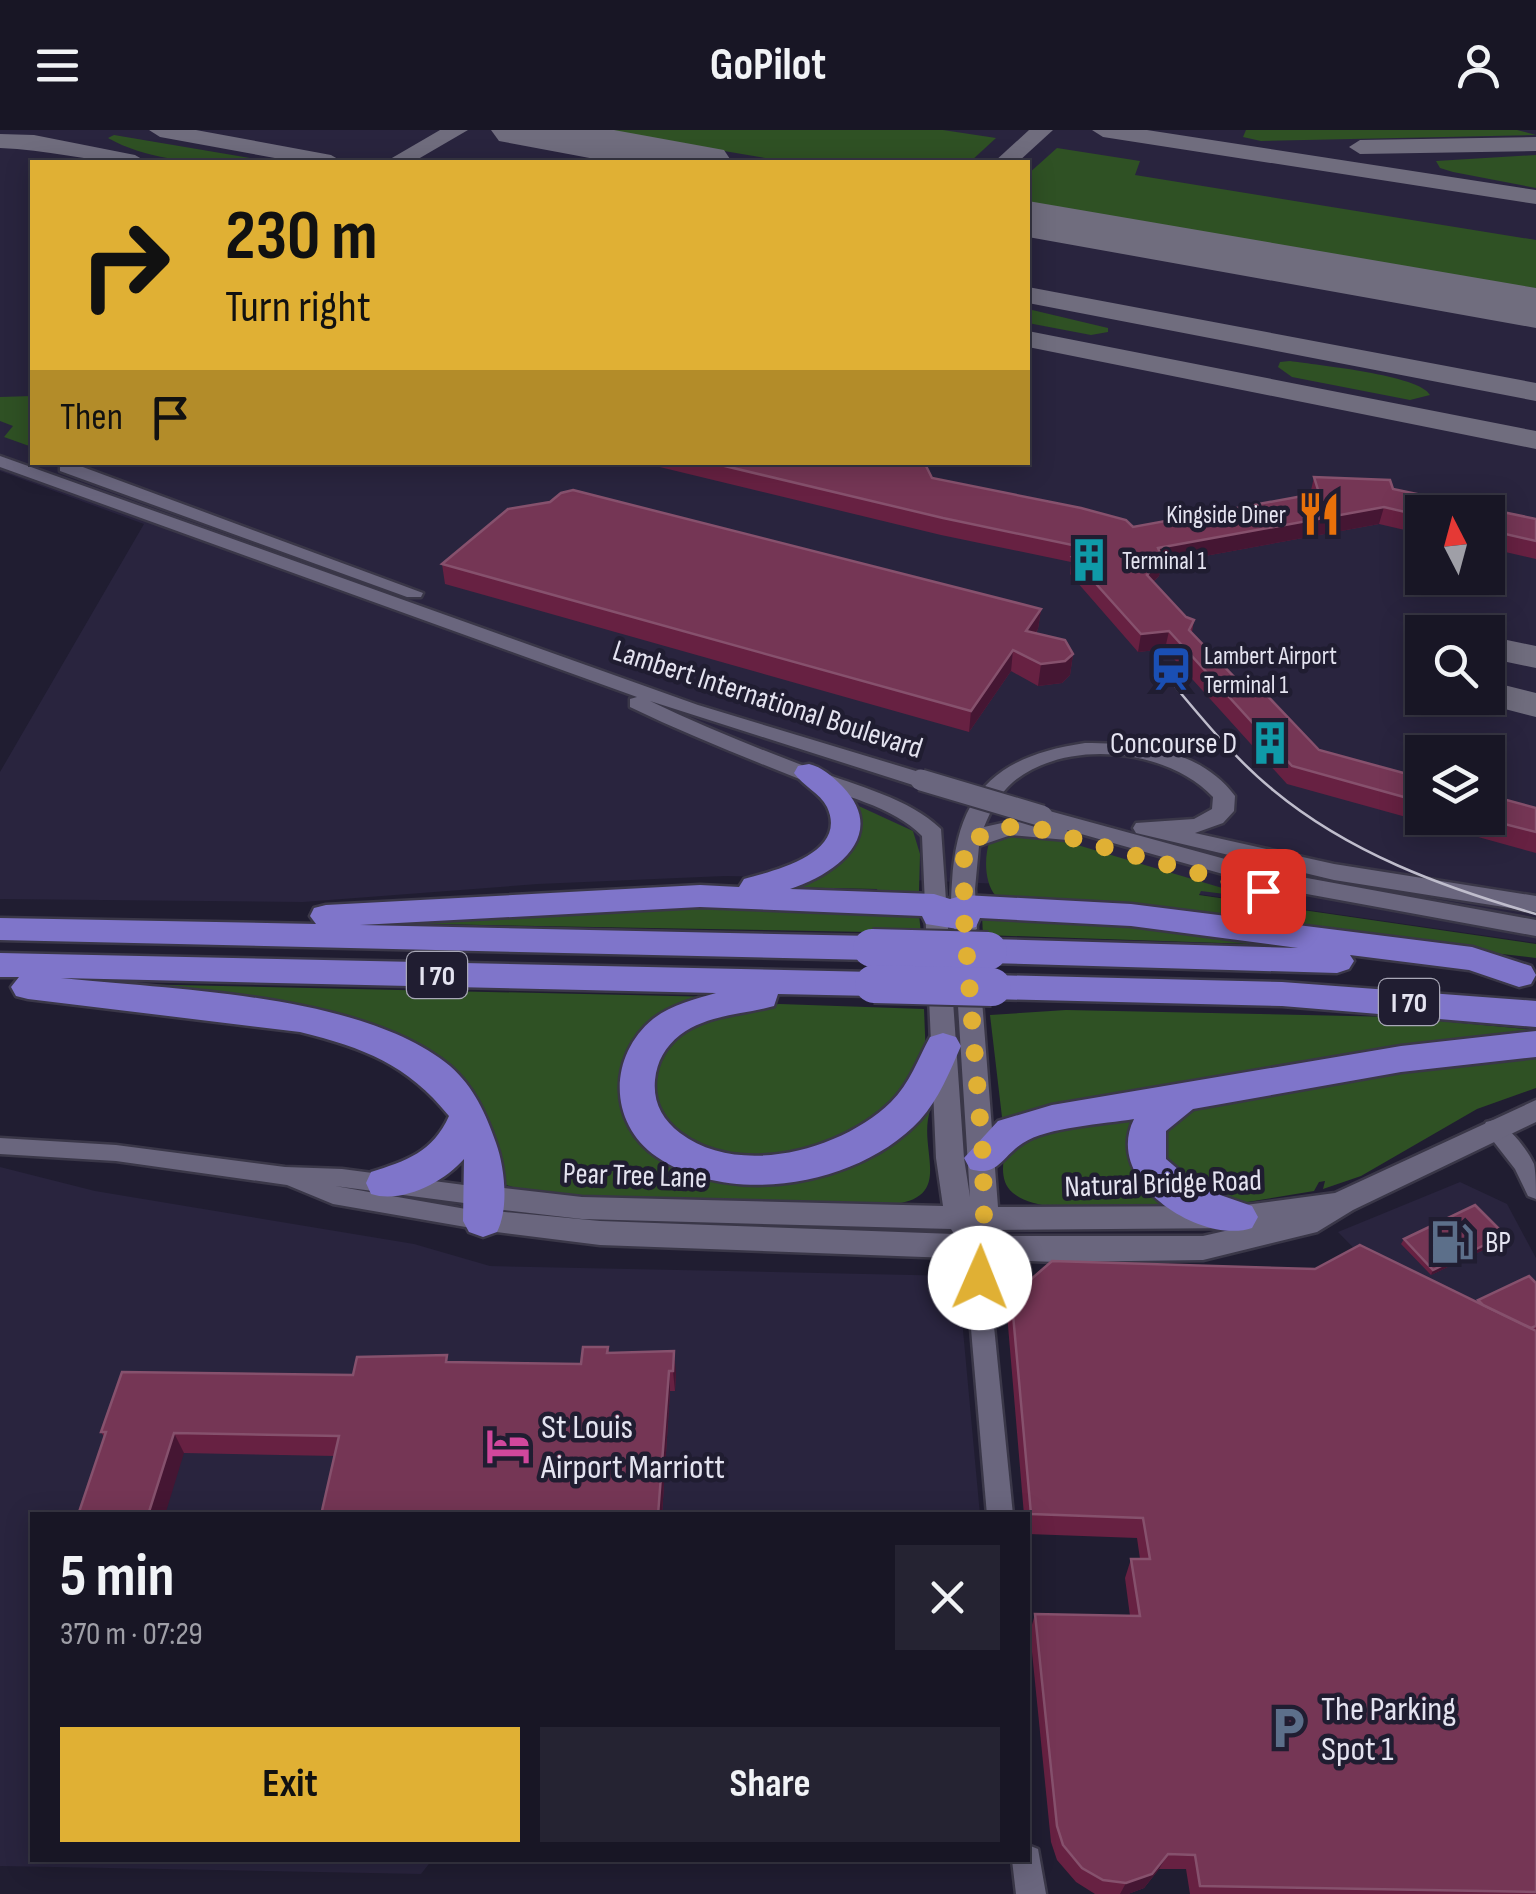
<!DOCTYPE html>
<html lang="en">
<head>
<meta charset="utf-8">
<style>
	body { margin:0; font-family:"Sofia Sans Condensed",sans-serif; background:#252332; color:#f1f3f6; height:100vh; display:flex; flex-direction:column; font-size:38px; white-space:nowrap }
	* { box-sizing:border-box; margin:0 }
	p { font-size:32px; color:#9f9fa7 }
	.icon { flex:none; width:55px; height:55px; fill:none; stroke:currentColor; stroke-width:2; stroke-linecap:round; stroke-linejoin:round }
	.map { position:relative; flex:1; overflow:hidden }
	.sheet { position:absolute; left:30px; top:1382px; width:1000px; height:350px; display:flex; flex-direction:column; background:#181625; border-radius:0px; box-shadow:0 5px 25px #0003,0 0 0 2px #363542 }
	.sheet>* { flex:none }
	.hud { position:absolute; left:30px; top:30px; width:1000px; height:305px; border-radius:0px; box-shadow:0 5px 25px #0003,0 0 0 2px #363542; background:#e0b034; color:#111; overflow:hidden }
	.needle { width:65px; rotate:354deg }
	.buttons { position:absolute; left:1405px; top:365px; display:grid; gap:20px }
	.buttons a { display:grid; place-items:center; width:100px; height:100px; border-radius:0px; background:#181625; box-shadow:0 5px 25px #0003,0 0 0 2px #363542; font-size:50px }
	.pin { position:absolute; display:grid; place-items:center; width:85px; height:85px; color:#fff; margin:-42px; border-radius:20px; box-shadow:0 5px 15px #0006 }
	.me { position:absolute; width:110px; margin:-55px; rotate:1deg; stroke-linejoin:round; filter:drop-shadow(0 0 8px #0008) }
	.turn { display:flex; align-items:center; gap:35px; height:210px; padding:0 30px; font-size:45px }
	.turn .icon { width:130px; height:130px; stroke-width:2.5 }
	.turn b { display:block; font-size:70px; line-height:85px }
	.then { display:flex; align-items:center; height:95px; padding:0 30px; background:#0003; gap:20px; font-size:38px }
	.round { display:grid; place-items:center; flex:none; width:105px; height:105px; border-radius:0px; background:#252332 }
	.overview { display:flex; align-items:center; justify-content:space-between; height:170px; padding:0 30px }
	h1 { font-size:60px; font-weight:700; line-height:75px }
	.action { display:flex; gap:20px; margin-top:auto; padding:20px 30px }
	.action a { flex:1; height:115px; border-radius:0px; background:#e0b034; color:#111; font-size:40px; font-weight:700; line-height:115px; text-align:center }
	.action a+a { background:#252332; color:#f1f3f6 }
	header { display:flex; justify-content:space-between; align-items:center; height:130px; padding:0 30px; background:#181625; font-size:45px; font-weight:700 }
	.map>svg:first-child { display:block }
	.built { fill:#29243e; fill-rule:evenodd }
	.green { fill:#2f5124 }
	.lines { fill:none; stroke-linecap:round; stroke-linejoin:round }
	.taxiway { fill:#706d7e; fill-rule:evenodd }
	.runway { fill:#706d7e; fill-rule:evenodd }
	.minor-casing { stroke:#3a3748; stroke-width:5 }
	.tertiary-casing { stroke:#3a3748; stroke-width:5 }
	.motorway-casing { stroke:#3a3748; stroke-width:5 }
	.minor { fill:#6a667e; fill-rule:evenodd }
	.tertiary { fill:#6a667e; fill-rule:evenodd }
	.motorway { fill:#7f75ca; fill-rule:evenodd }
	.tram { stroke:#bfbdcc; stroke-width:2.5 }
	.tertiary-bridge-casing { stroke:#3a3748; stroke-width:25; stroke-linecap:butt }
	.motorway-bridge-casing { stroke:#3a3748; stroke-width:42; stroke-linecap:butt }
	.tertiary-bridge { stroke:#6a667e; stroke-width:21 }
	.motorway-bridge { stroke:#7f75ca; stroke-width:38 }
	.wall { fill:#672142 }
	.shaded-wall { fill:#451633 }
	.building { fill:#753655; stroke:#86516d; stroke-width:2.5 }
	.route { stroke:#e0b034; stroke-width:18; stroke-dasharray:0 32.4 }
	.labels { text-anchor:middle; stroke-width:9; stroke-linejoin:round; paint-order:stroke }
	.far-poi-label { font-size:25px; fill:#e4e3f0; stroke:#201d31; text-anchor:start }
	.shield { fill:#201d31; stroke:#a9a8b7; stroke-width:2.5 }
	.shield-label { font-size:28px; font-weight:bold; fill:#e4e3f0 }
	.street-label { font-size:30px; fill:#e4e3f0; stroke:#201d31 }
	.poi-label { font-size:30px; fill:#e4e3f0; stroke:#201d31; text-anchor:end }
	.near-poi-label { font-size:35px; fill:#e4e3f0; stroke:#201d31; text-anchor:start }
</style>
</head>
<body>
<header><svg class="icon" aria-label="menu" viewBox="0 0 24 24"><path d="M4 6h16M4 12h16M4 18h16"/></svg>GoPilot<svg class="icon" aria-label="person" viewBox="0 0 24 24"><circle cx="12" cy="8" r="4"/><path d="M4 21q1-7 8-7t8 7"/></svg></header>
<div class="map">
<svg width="1536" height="1764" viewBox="0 0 1536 1764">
	<rect width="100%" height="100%" fill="#201d31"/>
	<!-- built -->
	<g class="built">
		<path d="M0 0H1536V813L1184 762 911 750 725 746 538 754 303 772 0 769V642L144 394 0 341ZM32 32H1028V332H32ZM1422 382H1488V448H1422ZM1422 502H1488V568H1422ZM1422 622H1488V688H1422Z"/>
		<polygon points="0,1037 95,1061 414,1114 490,1136 958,1146 980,1385 32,1385 32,1730 432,1730 421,1744 0,1736"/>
		<polygon points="1460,1052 1507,1074 1536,1128 1536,1224 1378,1143 1338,1102"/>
	</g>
	<!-- green -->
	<g class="green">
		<polygon points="600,0 943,0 996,8 970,32 789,32"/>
		<polygon points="1246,0 1517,0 1536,5 1261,11 1243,7"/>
		<path d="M114 5 274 32C219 33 158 36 108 8Z"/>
		<polygon points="1057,18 1140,31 1135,45 1536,110 1536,160 1028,73 1028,44"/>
		<polygon points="1536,25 1536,58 1453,42 1440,38 1436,31"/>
		<polygon points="1028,179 1108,198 1108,202 1091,205 1028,193"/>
		<path d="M1290 231C1316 235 1420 245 1430 265L1410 270 1292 247 1278 237 1280 232Z"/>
		<polygon points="32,266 32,317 4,307 13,296 0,291 0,267"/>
		<polygon points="850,672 913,701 920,724 919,761 878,764 877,759 774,757 810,744"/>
		<path d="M1037 703 1256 768 1201 761 1199 765 1536 814V828L996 766C984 753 984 726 990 710L994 706Z"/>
		<polygon points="642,772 919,785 921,803 324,792"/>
		<polygon points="1043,783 1282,815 983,805 982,786"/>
		<path d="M86 853 717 867 680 882 631 987 756 1047 926 972 931 978C915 1019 959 1069 888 1075L607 1068 516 1058 503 1054 414 913C322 865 189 865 86 853Z"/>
		<polygon points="780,874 924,879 926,929 900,973 831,1017 732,1030 661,996 646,942 678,899 742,876"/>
		<polygon points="1066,880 1397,887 1536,900 1536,907 998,995 1002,987 990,885"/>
		<polygon points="1536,922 1536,958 1477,979 1361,1046 1323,1059 1325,1051 1319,1052 1314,1061 1229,1075 1162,1038 1160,994 1178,981 1334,951"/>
		<path d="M1140 983 1169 1079C1132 1078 1042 1087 1013 1063 1002 1054 1002 1040 1004 1027L1034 1001Z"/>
	</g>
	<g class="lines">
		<!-- taxiway -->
		<g class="taxiway">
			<polygon points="149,0 196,0 331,25 343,32 297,32 160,7"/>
			<polygon points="440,0 468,0 413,32 385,32"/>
			<polygon points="1029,0 1053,0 1018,32 994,32"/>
			<polygon points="1092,0 1147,0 1536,60 1536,74 1103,7"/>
			<path d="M0 4 34 5 135 25 147 32C97 35 50 19 0 18Z"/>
			<polygon points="1536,7 1536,21 1360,24 1349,17 1360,10"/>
			<polygon points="1028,157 1536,253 1536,271 1028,173"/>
			<polygon points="1510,166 1536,174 1536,192 1500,180 1496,174"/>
			<polygon points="1028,201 1536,301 1536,319 1028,217"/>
			<polygon points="1488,506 1536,516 1536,538 1488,528"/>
			<polygon points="1488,551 1536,563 1536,587 1474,571 1472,568 1488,568"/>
		</g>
		<!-- runway -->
		<g class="runway">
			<polygon points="491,0 614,0 724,20 732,32 611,32 499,11"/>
			<polygon points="1028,71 1536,158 1536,198 1028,107"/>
		</g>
		<!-- minor casing -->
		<g class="minor-casing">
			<g id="minor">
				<path d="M1494 990C1508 995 1528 1020 1534 1034 1536 1044 1536 1058 1536 1069L1528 1066 1515 1039 1483 998 1486 992Z"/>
				<polygon points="0,1008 116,1015 285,1037 342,1039 487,1058 495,1061 498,1067 495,1073 487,1076 335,1056 483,1082 491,1085 494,1091 491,1097 483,1100 333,1074 287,1055 116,1031 0,1024"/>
				<polygon points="975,1108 983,1110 986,1117 1013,1385 987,1385 964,1117 967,1110"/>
				<polygon points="1028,1715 1038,1719 1046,1764 1016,1764 1012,1730 1028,1730"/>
			</g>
		</g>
		<!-- tertiary casing -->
		<g class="tertiary-casing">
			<g id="tertiary">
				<path d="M0 326 698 575 929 645 932 650 929 655H913L650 571C704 597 759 619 815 640 857 656 909 668 941 699L964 1028 970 1067 956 844 968 835 980 844 998 1077 1238 1076 1335 1063 1536 970V992L1353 1080 1317 1102 1203 1130 1056 1132 600 1115 473 1099 469 1091 473 1083 483 1080 600 1091 954 1104 951 1099 582 1089 487 1078 477 1075 473 1067 477 1059 487 1056 582 1067 943 1076 936 1028 922 706C893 676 840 665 802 650 744 627 686 604 630 577V569L637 567 0 337ZM1238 1098 1203 1106H991L994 1100Z"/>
				<polygon points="60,333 72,333 423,463 421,467 407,467 60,341"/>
				<path d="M1085 613C1139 613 1200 619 1235 666L1234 681 1223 693 1195 703 1334 734 1536 766V782L1334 750 1136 703 1133 698 1136 693 1194 689 1212 679 1213 667C1167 618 1066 608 1013 652 999 664 991 680 984 697L1011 691 1044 694 1031 686 1042 679 1269 741 1536 790V806L1269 757 1067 700 1070 705 1067 710 1011 705 979 716 975 759 977 799 965 807 957 805C949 790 951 768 952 752 957 662 997 626 1085 613Z"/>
			</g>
		</g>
		<!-- motorway casing -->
		<g class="motorway-casing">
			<g id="motorway">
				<path d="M809 634C822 637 832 646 842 656 889 704 837 744 790 759L934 764 950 769 964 765 1131 774 1472 817 1531 836 1536 845 1531 854 1519 857 1469 840 1350 825 1354 831 1349 839 1337 843 988 833 976 829 971 821 976 813 988 809 1298 818 1131 796 980 788 976 797 964 800 926 794 922 786 700 777 360 795 872 806 884 810 889 818 884 826 872 830 0 810V788L316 794 310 786 314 778 326 775 700 755 739 757 744 749C773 741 849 724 827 677 820 663 803 656 794 643L798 636Z"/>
				<path d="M0 823 874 842 886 845 891 854 886 863 874 866 778 864 774 876C742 885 708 884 680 905 665 917 657 931 655 950 653 972 662 989 680 1003 739 1048 842 1020 891 972 910 953 918 929 930 907L943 903 956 907 961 916C950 941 939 969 920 990 860 1055 732 1078 657 1027 608 994 608 926 653 889 671 875 695 869 716 863L61 848C172 860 362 863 450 936 474 957 486 984 496 1013 505 1038 509 1079 497 1102L483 1107 469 1102 463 1091 464 1029C444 1052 402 1074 371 1064L366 1053 371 1042C406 1031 433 1022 449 986 407 934 364 918 300 902L28 869 16 866 11 857 19 847H0Z"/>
				<polygon points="992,845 1282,852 1536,871 1536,897 1282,876 992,869 980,866 975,857 980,848"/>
				<path d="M1536 901V927L1401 942 1193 979 1166 1001V1029L1200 1058 1252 1076 1258 1087 1252 1098C1203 1115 1102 1053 1134 989 1105 994 1047 997 1023 1013 1002 1026 998 1048 970 1039L964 1028 998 991 1052 975 1401 916Z"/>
			</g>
		</g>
		<!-- minor -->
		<use href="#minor" class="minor"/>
		<!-- tertiary -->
		<use href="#tertiary" class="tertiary"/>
		<!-- motorway -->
		<use href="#motorway" class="motorway"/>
		<!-- tram -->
		<path class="tram" d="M1153 530C1191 575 1228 623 1273 660 1349 723 1442 757 1536 784"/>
		<!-- tertiary-bridge casing -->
		<g class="tertiary-bridge-casing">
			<polyline id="tertiary-bridge" points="921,650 1042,686"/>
		</g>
		<!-- motorway-bridge casing -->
		<g class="motorway-bridge-casing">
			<g id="motorway-bridge">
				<polyline points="872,818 988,821"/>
				<polyline points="874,854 992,857"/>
			</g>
		</g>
		<!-- tertiary-bridge -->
		<use href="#tertiary-bridge" class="tertiary-bridge"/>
		<!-- motorway-bridge -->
		<use href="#motorway-bridge" class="motorway-bridge"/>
	</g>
	<!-- wall -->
	<g class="wall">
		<polygon points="639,332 866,332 927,338 932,348 1133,397 1310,365 1314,347 1393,359 1536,389 1536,429 1488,418 1488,382 1422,382 1422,404 1379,394 1161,434 1159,446 1153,452 1186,487 1194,490 1192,502 1244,557 1319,620 1422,648 1422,688 1488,688 1536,678 1536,723 1287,654 1165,519 1138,522 1070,444 1071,432 941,405"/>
		<polygon points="442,434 1041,479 1038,499 1036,503 1073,524 1070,545 1062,553 1038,556 1011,541 969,602 445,454"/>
		<polygon points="1505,1105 1502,1111 1431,1145 1401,1114 1404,1109"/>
		<polygon points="1010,1151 1477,1172 1478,1170 1536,1153 1536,1199 1535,1200 1536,1201 1536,1764 1190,1764 1186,1739 1159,1739 1144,1758 1128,1764 1095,1764 1076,1752 1057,1730 1051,1712 1030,1502 1035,1484 1130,1486 1125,1448 1131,1429 1140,1429 1137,1408 1028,1404 1028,1385 1024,1385 1006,1172"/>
		<polygon points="608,1217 609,1223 676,1242 675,1261 670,1261 662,1385 321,1385 335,1326 184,1323 104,1307 101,1302 449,1232 581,1234"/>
	</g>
	<!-- shaded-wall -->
	<g class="shaded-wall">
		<polygon points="1384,377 1379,394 1161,434 1159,446 1143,462 1147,445 1158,418"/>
		<polygon points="1041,479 1038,499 1023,522 1026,501"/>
		<polygon points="1169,501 1165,519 1138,522 1141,504"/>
		<polygon points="1013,520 1011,541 969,602 971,581"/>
		<polygon points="1073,524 1070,545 1062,553 1038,556 1041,534"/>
		<polygon points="1505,1105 1502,1111 1431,1145 1433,1140"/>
		<polygon points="674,1221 676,1242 675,1261 673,1241"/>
		<polygon points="669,1241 670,1261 662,1385 658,1385"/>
		<polygon points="174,1303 184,1323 165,1385 148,1385"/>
		<polygon points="1168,1724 1159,1739 1144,1758 1128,1764 1120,1764 1126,1753"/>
	</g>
	<!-- building -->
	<g class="building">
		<polygon points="708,332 924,332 932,348 1081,378 1126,390 1133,397 1319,363 1314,347 1390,350 1393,359 1536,389 1536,411 1488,400 1488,382 1422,382 1422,386 1384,377 1158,418 1162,428 1147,445 1186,487 1194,490 1189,500 1244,557 1256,554 1319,620 1422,648 1422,672 1292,636 1169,501 1141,504 1072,427 1101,421 943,388"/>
		<polygon points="573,360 1041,479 1026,501 1065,510 1073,524 1065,531 1041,534 1013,520 971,581 442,434 508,379 550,372 561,363"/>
		<polygon points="1488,665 1536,678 1536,702 1481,688 1488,688"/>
		<polygon points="1475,1075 1505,1105 1433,1140 1404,1109"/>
		<polygon points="1360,1115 1536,1201 1536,1762 1200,1756 1195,1725 1168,1724 1152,1744 1126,1753 1103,1750 1082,1738 1063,1715 1057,1696 1035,1484 1140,1486 1131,1429 1150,1429 1143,1388 1031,1384 1010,1151 1029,1151 1052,1131 1315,1139"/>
		<polygon points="1529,1146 1536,1153 1536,1196 1531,1198 1483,1175 1478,1170"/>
		<polygon points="583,1217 608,1217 607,1223 674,1221 673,1241 669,1241 658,1385 471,1383 471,1385 321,1385 339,1306 174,1303 148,1385 78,1385 106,1302 101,1302 122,1242 353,1245 357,1227 447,1225 446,1232 581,1234"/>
	</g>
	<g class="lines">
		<!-- route -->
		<polyline class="route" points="980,1148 976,1117 984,1088 983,1028 964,789 964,714 1001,697 1032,697 1263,761"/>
	</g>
	<!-- icons -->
	<defs>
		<g id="restaurant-bare" transform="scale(3.45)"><path d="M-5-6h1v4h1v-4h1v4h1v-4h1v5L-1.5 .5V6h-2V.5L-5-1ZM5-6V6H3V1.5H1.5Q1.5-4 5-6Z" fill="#e8710a" stroke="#201d31" stroke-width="2.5" paint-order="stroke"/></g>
		<g id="building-bare" transform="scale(3.45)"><path d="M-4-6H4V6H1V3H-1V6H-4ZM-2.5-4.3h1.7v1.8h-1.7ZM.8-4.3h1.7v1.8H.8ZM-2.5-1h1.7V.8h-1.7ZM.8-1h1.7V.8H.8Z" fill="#0f9aa8" stroke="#201d31" stroke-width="2.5" paint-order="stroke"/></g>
		<g id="station-bare" transform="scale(3.45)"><path d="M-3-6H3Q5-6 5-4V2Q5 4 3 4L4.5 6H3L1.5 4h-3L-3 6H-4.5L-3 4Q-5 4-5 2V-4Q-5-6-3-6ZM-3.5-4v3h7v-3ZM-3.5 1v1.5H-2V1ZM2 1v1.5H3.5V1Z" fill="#1a4fb4" stroke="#201d31" stroke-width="2.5" paint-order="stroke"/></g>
		<g id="fuel-bare" transform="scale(3.45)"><path d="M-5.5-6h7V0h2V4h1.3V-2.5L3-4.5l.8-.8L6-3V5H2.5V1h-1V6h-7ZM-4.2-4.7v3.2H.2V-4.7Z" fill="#5c6f8a" stroke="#201d31" stroke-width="2.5" paint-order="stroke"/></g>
		<g id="hotel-bare" transform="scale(3.45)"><path d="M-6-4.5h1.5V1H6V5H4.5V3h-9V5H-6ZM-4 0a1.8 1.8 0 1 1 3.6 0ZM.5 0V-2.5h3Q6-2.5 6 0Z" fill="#d1479c" stroke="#201d31" stroke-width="2.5" paint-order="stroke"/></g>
		<g id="parking-bare" transform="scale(3.45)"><path d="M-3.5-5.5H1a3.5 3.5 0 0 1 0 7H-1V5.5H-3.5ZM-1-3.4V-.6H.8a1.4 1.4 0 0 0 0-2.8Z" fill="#5c6f8a" stroke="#201d31" stroke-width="2.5" paint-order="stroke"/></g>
	</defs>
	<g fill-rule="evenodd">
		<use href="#restaurant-bare" x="1319" y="384"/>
		<use href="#building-bare" x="1089" y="430"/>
		<use href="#station-bare" x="1171" y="539"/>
		<use href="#building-bare" x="1270" y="613"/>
		<use href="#fuel-bare" x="1452" y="1112"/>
		<use href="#hotel-bare" x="508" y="1316"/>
		<use href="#parking-bare" x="1288" y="1598"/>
	</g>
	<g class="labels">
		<!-- far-poi labels -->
		<g class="far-poi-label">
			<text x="1286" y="393" text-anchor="end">Kingside Diner</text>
			<text x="1122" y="439">Terminal 1</text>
			<text x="1204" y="534">Lambert Airport<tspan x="1204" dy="29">Terminal 1</tspan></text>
		</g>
		<!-- shield labels -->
		<g class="shield">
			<rect x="407" y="822" width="60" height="46" rx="8"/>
			<rect x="1379" y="849" width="60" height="46" rx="8"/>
		</g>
		<g class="shield-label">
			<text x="437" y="855">I 70</text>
			<text x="1409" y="882">I 70</text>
		</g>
		<!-- street labels -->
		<g class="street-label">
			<text transform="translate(768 569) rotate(18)" y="10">Lambert International Boulevard</text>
			<text transform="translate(635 1045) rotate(2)" y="10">Pear Tree Lane</text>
			<text transform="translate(1163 1053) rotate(-2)" y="10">Natural Bridge Road</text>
		</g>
		<!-- poi labels -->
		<g class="poi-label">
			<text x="1237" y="623">Concourse D</text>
			<text x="1485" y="1122" text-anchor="start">BP</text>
		</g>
		<!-- near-poi labels -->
		<g class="near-poi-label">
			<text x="541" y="1308">St Louis<tspan x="541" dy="40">Airport Marriott</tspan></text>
			<text x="1321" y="1590">The Parking<tspan x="1321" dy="40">Spot 1</tspan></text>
		</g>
	</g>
</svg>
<div class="buttons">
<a><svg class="needle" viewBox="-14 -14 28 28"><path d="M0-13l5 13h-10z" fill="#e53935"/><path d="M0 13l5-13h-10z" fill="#9f9fa7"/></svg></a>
<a><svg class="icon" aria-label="search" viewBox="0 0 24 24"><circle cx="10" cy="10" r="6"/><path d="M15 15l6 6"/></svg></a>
<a><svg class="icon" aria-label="layers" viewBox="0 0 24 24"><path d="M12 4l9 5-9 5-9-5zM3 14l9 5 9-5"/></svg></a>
</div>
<div class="pin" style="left:1263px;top:761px;background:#d93025"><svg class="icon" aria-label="arrive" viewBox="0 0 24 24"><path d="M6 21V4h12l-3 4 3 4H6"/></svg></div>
<svg class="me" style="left:980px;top:1148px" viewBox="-20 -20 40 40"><circle r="19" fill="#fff"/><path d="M0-13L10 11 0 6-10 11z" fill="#e0b034"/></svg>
<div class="hud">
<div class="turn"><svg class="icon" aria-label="right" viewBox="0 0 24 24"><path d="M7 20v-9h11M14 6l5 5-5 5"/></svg><div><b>230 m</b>Turn right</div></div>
<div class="then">Then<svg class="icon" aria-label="arrive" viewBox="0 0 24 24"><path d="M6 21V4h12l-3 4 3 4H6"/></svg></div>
</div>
<section class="sheet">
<div class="overview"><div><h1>5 min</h1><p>370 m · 07:29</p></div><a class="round"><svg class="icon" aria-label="close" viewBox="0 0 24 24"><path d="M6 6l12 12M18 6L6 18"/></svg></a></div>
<div class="action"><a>Exit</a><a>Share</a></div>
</section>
</div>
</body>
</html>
